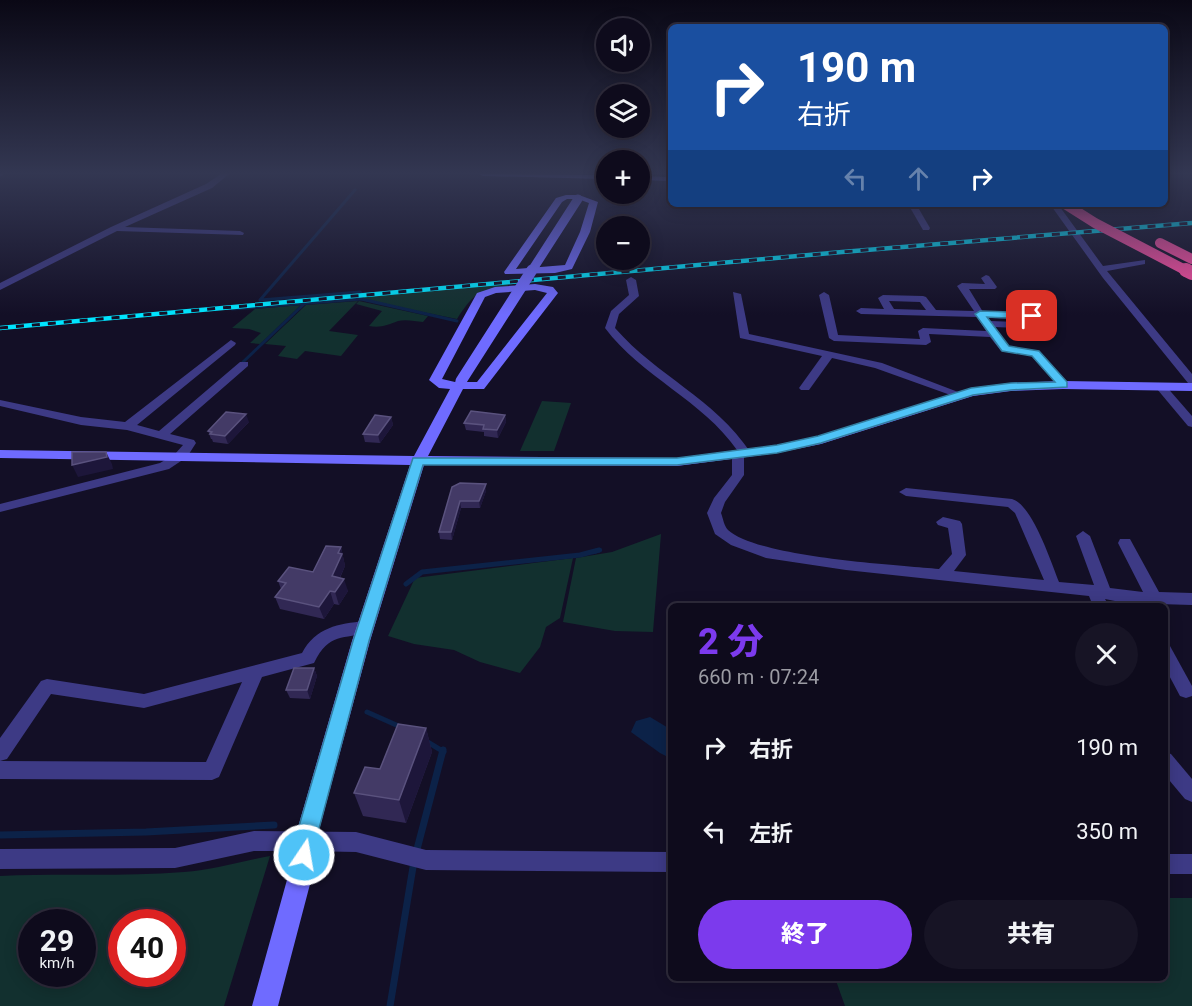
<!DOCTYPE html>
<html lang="ja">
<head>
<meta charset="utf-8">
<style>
	body { margin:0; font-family:Roboto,"Noto Sans JP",sans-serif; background:#171425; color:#f1f3f6; height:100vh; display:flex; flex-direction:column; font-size:22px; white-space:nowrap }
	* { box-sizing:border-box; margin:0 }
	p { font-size:20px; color:#9b9ba3 }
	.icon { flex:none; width:33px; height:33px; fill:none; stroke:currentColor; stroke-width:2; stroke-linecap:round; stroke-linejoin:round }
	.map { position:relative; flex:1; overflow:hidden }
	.side { position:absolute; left:668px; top:603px; width:500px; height:378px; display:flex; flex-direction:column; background:#0e0b1c; border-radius:9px; box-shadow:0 3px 15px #0003,0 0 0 2px #2e2b3b }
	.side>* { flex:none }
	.hud { position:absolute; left:668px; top:24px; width:500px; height:183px; border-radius:9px; box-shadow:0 3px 15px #0003,0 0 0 2px #2e2b3b; background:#1a4fa0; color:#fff; overflow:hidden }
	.fabs { position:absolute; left:596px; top:18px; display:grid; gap:12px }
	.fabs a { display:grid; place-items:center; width:54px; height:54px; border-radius:50%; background:#0e0b1c; box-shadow:0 3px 15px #0003,0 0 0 2px #2e2b3b; font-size:30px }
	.speed { position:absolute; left:18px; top:909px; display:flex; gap:12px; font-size:30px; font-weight:700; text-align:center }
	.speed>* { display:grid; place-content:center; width:78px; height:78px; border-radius:50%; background:#0e0b1c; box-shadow:0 3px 15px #0003,0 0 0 2px #2e2b3b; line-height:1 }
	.speed small { font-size:15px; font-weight:400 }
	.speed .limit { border:9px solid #d22; background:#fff; color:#111 }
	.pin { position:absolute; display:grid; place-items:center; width:51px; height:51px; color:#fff; margin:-26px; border-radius:12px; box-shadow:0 3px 9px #0006 }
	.me { position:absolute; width:66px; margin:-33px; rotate:12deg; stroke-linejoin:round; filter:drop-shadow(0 0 4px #0008) }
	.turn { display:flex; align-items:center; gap:21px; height:126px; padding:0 30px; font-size:27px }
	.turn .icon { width:78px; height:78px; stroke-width:2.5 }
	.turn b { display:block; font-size:42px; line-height:51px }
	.lanes { display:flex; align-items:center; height:57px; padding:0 30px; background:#0003; justify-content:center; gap:30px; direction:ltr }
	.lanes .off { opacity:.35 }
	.round { display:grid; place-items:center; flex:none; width:63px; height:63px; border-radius:32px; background:#171425 }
	.head { display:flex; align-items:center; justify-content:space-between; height:102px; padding:0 30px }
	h1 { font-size:36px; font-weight:800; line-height:45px; color:#7c3aed }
	.button { display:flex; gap:12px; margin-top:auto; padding:12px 30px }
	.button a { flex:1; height:69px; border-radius:36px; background:#7c3aed; color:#fff; font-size:24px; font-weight:800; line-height:69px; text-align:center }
	.button a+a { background:#171425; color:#f1f3f6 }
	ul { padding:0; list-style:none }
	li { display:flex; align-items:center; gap:18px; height:84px; padding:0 30px }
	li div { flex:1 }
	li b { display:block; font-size:22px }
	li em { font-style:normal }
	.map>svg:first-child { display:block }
	.green { fill:#12302f; fill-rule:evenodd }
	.water { fill:#0c2248 }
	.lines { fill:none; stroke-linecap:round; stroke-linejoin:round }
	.stream-far3 { stroke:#0c2248; stroke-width:3 }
	.stream-far2 { stroke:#0c2248; stroke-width:4.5 }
	.stream-far1 { stroke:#0c2248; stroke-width:5 }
	.stream { stroke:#0c2248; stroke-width:7 }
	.street { fill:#3d3a85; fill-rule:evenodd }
	.secondary { fill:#6f6bff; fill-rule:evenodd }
	.rail-casing { stroke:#00e5ff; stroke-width:4.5 }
	.rail { stroke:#130f26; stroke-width:3; stroke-dasharray:8; stroke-linecap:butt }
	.secondary-bridge-far1 { stroke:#6f6bff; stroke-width:9 }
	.secondary-bridge { stroke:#6f6bff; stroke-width:11 }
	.highway-bridge-far1 { stroke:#ff4fa3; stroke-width:10 }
	.highway-bridge { stroke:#ff4fa3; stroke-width:14 }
	.wall { fill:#312854 }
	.shaded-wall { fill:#1d163a }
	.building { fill:#433a66; stroke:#5a527e; stroke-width:1.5 }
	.route { fill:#4fc3f7; stroke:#337fa1; stroke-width:1.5 }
</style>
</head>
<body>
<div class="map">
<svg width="1192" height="1006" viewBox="0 0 1192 1006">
	<rect width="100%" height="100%" fill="#130f26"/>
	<!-- green -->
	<g class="green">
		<path d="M509 284 507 287C478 289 472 296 457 319L363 300 364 296Z"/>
		<polygon points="358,301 329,331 358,335 341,356 305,351 297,359 278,356 286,346 265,344 306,305"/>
		<path d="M359 301 428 316 423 322C415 321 405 319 398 321 387 325 381 328 369 326L382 311 356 304Z"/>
		<polygon points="301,305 260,344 250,343 261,333 249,329 232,328 255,309"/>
		<polygon points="542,401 571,403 554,451 520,451"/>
		<polygon points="661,534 653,632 615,631 563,622 576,558 612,552"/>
		<polygon points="573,558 560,618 546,627 540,647 520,673 480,662 454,650 414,644 388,636 415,578"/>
		<path d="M270 856 224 1006H0V876C61 873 123 877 184 872 212 870 242 861 270 856ZM82 922V974H32V922ZM172 922V974H122V922Z"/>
		<polygon points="1164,898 1192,898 1192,1006 845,1006 835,978 1164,978"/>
	</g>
	<!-- water -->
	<polygon class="water" points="650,717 670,729 670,758 660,753 631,732 636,721"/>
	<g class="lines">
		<!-- stream-far3 -->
		<g class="stream-far3">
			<polyline points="355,190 260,300 360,292 362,294"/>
			<polyline points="361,299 457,321"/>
			<polyline points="232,309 361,299"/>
			<polyline points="243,362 304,304"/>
		</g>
		<!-- stream-far2 -->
		<polyline class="stream-far2" points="593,552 600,550"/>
		<!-- stream-far1 -->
		<g class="stream-far1">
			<polyline points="406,584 422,572 580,555 599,550"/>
			<polyline points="367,712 403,728"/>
			<polyline points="426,741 444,752"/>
		</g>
		<!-- stream -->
		<g class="stream">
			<polyline points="0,835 146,832 274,825"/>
			<polyline points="416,853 443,750"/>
			<polyline points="390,1006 414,861"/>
		</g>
		<!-- street -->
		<g class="street">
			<polygon points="0,174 4,174 0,177"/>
			<polygon points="221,174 229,174 212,188 125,227 240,231 244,233 243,235 117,231 0,290 0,283 111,227 206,184"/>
			<polygon points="908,204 916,204 930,228 929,230 923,230"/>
			<polygon points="1053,204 1061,204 1060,207 1103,266 1145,260 1145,264 1107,271 1192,374 1192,384 1188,383 1103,278 1052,207"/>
			<path d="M986 275 989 276 997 287 995 289H969L983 312 1032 313 1037 316 1032 319 987 318 990 321 1047 323 1052 326 1047 329 994 327 1008 346 1039 351 1067 383V387H1059L1032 356 1001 351 990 337 929 334 931 342 926 345 834 341 829 338 819 295 824 292 829 295 838 335 920 339 918 331 923 328 986 331 977 317 861 314 856 311 861 308 884 309 878 298 883 295 923 296 926 297 936 310 974 311 957 286 962 283 985 284 981 278ZM889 301 920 302 926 310 894 309Z"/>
			<path d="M631 277 636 280 639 296 619 314 615 328C658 377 713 397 751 453L744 457V475L725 502 721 513C723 518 724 526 728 530 757 557 895 565 939 569L952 554 948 528 938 525 936 522 943 517 960 521 962 524 966 555 954 571 1044 580 1015 513 1008 507 906 496 899 492 906 488 1012 499C1032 504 1051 562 1059 582L1094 585 1076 536 1083 531 1090 536 1110 588 1143 592 1118 543 1120 539H1130L1159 592 1192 593V605L1125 603 1105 599 1109 606H1093L1089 596 846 570 766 558 731 545 715 534 707 513 714 498 732 475V454L737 450C702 400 642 377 605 328L611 311 629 295 626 280Z"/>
			<polygon points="733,292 741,294 749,334 882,363 966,395 960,398 956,397 875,368 832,358 809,390 801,390 799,388 822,356 740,338"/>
			<polygon points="231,340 236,343 235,345 137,425 159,431 240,362 248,362 248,366 170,434 194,440 196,443 187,457 169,469 0,512 0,504 160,463 175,454 183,445 127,430 81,425 0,406 0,400 81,417 125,422"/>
			<polygon points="1161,384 1165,385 1192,416 1192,427 1188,426 1157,389 1157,385"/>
			<path d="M365 621 371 623 373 627 371 631C342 641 330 631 314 663L262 677 219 777 212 780 0 779V761L206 762 242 682 144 708 51 694 7 759 0 761V738L41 681 47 679 144 694 302 653C316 627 338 624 365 621Z"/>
			<polygon points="1164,644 1170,646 1192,686 1192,696 1186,698 1180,696 1164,666"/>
			<polygon points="1164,752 1171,754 1192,779 1192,802 1185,799 1164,774"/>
			<polygon points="254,831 356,832 426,850 670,852 670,872 426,870 356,852 305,851 254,851 175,868 0,869 0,849 175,848"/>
			<rect x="1164" y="854" width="28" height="20"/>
		</g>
		<!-- secondary -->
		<g class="secondary">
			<polygon points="479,174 606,175 606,179 483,176"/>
			<polygon points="639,176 670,177 670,181 639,180"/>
			<path d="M566 195H579L598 202 590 232 572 269 555 273 505 274 504 272 556 198ZM567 199H578L589 203 580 232 565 265 516 269 562 202Z"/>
			<path d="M535 284 553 287 558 293 484 389H463L428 456 677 458 777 445 818 437 971 388 1011 383 1063 381 1192 383V391L1063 389 1011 391 973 396 821 444 777 453 677 466 424 465 370 641 316 841 314 869 278 1006H252L290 869 294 841 352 641 410 465 0 458V450L414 456 450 389 439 388 429 380 477 293 495 287ZM535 290 547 293 477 382H467L465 378 461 377 455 382 442 379 485 297 496 293Z"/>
		</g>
		<!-- rail casing -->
		<g class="rail-casing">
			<polyline id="rail" points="0,328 842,252 1192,223"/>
		</g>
		<!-- rail -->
		<use href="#rail" class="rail"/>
		<!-- secondary-bridge-far1 -->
		<polyline class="secondary-bridge-far1" points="531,272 578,199"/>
		<!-- secondary-bridge -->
		<polyline class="secondary-bridge" points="461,381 532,270"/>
		<!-- highway-bridge-far1 -->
		<g class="highway-bridge-far1">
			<polyline points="1065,204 1095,223 1189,272"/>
			<polyline points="1160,243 1192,259"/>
		</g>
		<!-- highway-bridge -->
		<polyline class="highway-bridge" points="1186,270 1192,273"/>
	</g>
	<!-- wall -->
	<g class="wall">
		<polygon points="505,415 506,422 498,438 484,436 484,432 466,430 464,423"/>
		<polygon points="391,417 393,425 380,443 365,442 363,434"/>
		<polygon points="249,422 228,444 213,442 212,439 211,439 208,431"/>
		<polygon points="452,487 486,491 480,508 461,508 452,540 440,539 439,532"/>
		<polygon points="341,547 345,566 340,578 348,591 339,605 334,604 324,619 280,609 275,597 281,589 278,581 313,572"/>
		<polygon points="314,668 317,676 310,699 290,698 286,690"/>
		<polygon points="426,728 432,752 406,823 363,816 354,793 380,769"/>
	</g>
	<!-- shaded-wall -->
	<g class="shaded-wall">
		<polygon points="246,414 249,422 228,444 225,436"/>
		<polygon points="505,415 506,422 498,438 497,430"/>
		<polygon points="391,417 393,425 380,443 378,435"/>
		<polygon points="106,452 112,464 113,469 78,477 72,465"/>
		<polygon points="486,484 486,491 480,508 479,501"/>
		<polygon points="460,501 461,508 452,540 451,532"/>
		<polygon points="341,547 345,566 335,588 332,576"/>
		<polygon points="344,579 348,591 339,605 335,592"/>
		<polygon points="330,591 334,604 324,619 319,607"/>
		<polygon points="314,668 317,676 310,699 307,690"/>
		<polygon points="426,728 432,752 406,823 399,800"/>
	</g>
	<!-- building -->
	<g class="building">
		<polygon points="471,411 505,415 497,430 483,429 484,425 464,423"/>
		<polygon points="226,412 246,414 225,436 210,434 212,432 208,431"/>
		<polygon points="375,415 391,417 378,435 363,434"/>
		<polygon points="72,452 106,452 107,457 72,465"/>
		<polygon points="460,483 486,484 479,501 460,501 451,532 439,532 452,487"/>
		<polygon points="326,546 341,547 338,553 342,554 332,576 344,579 335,592 330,591 319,607 275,597 286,583 278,581 289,567 313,572"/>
		<polygon points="294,668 314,668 307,690 286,690"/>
		<polygon points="398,724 426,728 399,800 354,793 365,767 380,769"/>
	</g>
	<!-- sky -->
	<linearGradient id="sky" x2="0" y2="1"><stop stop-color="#0a0815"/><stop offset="0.55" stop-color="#333752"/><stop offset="1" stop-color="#333752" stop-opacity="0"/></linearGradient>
	<rect width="1192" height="315" fill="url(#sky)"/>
	<!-- route -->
	<polygon class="route" points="980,311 1036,313 1037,316 1032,319 987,317 1009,346 1039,351 1067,382 1067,387 1011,390 973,395 821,443 777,453 677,465 423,465 369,641 316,840 311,862 304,865 296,862 293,855 295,840 353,641 413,458 677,458 777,445 818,436 971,388 1011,383 1055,382 1032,356 1002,351 975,314"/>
</svg>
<div class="fabs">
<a><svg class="icon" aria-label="sound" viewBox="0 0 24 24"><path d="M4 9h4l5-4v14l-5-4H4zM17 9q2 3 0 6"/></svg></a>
<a><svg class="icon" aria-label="layers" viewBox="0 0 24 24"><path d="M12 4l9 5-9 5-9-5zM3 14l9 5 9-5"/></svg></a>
<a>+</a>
<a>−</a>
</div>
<div class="speed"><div>29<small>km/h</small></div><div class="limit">40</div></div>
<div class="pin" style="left:1032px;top:316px;background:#d93025"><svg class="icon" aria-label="arrive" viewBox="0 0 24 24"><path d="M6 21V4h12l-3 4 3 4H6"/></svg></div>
<svg class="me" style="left:304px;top:855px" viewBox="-20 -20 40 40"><circle r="17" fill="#4fc3f7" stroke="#fff" stroke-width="3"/><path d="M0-11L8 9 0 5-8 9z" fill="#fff"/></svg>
<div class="hud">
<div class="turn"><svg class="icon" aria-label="right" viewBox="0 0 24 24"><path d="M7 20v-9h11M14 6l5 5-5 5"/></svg><div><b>190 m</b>右折</div></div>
<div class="lanes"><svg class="icon off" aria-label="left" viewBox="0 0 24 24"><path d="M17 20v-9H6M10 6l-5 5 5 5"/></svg><svg class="icon off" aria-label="ahead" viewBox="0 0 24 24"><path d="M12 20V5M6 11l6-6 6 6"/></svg><svg class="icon" aria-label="right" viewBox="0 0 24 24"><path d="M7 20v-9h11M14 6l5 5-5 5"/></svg></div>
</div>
<section class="side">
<div class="head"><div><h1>2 分</h1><p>660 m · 07:24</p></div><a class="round"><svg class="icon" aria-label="close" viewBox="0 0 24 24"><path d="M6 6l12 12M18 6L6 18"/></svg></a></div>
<ul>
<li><svg class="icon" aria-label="right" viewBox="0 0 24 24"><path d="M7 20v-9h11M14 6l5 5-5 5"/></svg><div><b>右折</b></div><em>190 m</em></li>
<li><svg class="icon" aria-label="left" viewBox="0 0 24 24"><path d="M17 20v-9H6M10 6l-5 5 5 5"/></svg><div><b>左折</b></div><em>350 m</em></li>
</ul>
<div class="button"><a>終了</a><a>共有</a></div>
</section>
</div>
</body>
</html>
